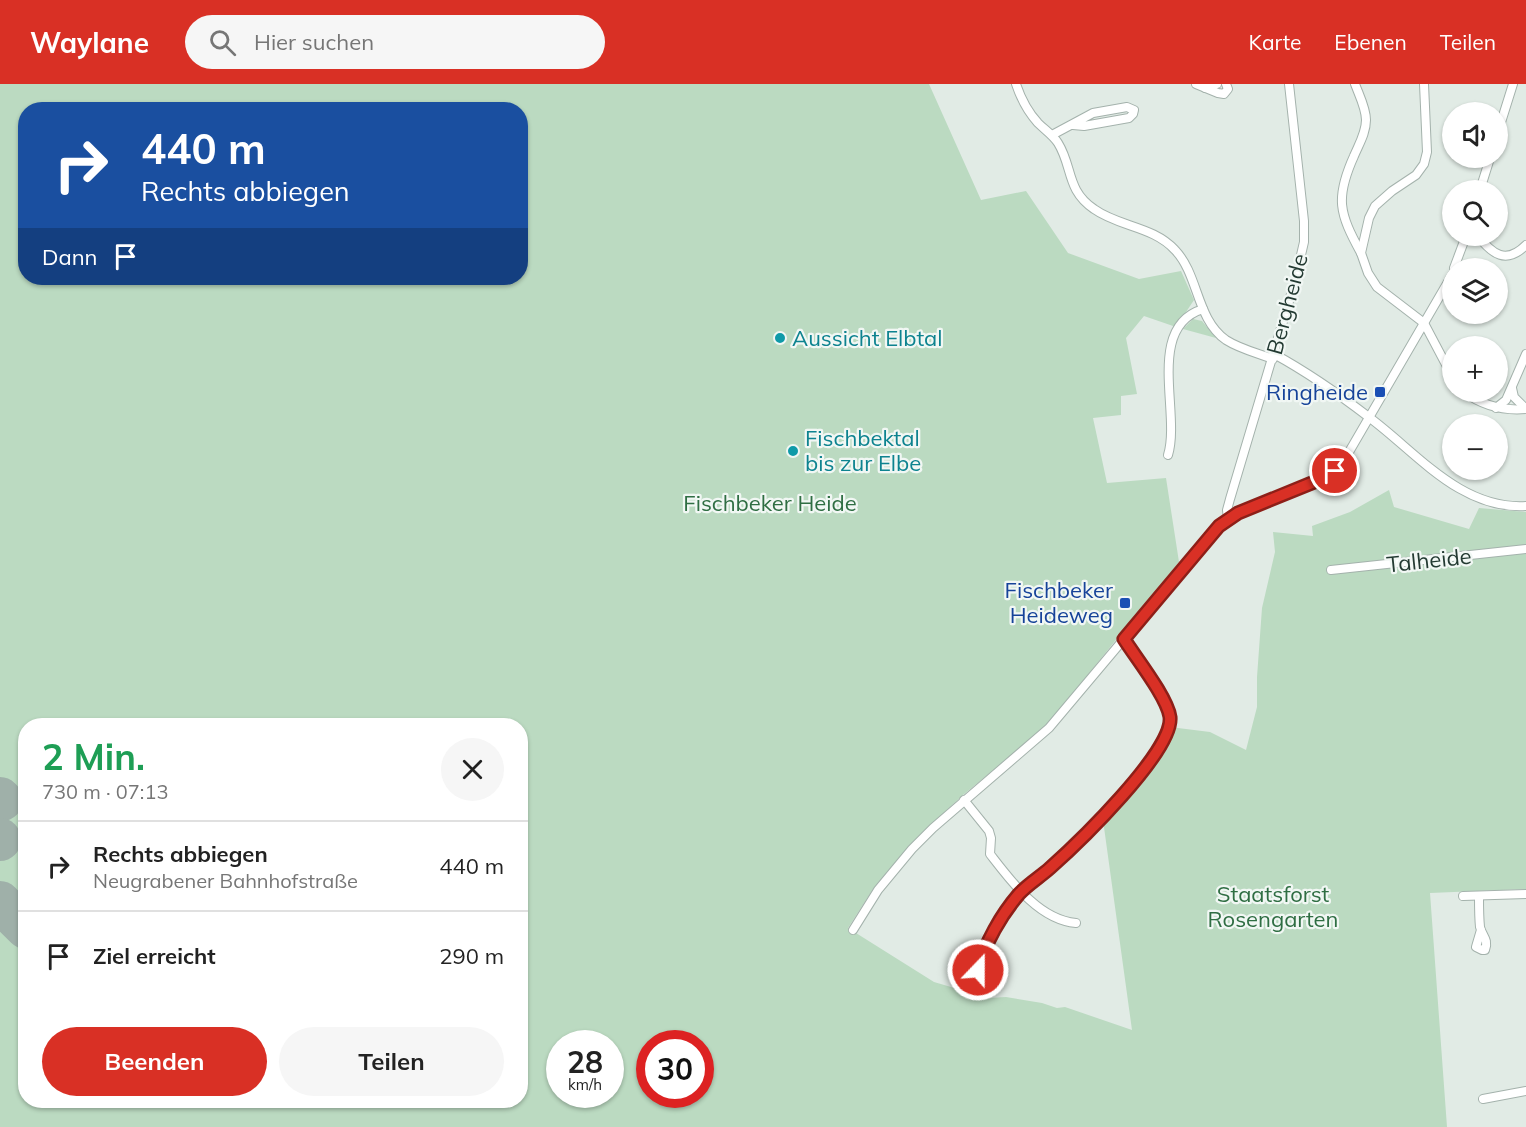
<!DOCTYPE html>
<html lang="de">
<head>
<meta charset="utf-8">
<style>
	body { margin:0; font-family:Mulish,sans-serif; background:#f6f6f6; color:#222; height:100vh; display:flex; flex-direction:column; font-size:22px; white-space:nowrap }
	* { box-sizing:border-box; margin:0 }
	p { font-size:20px; color:#767676 }
	.icon { flex:none; width:33px; height:33px; fill:none; stroke:currentColor; stroke-width:2; stroke-linecap:round; stroke-linejoin:round }
	.map { position:relative; flex:1; overflow:hidden }
	.side { position:absolute; left:18px; top:634px; width:510px; height:390px; display:flex; flex-direction:column; background:#fff; border-radius:24px; box-shadow:0 2px 4px #0004 }
	.side>* { flex:none }
	.top-card { position:absolute; left:18px; top:18px; width:510px; height:183px; border-radius:24px; box-shadow:0 2px 4px #0004; background:#1a4fa0; color:#fff; overflow:hidden }
	.buttons { position:absolute; left:1442px; top:18px; display:grid; gap:12px }
	.buttons a { display:grid; place-items:center; width:66px; height:66px; border-radius:50%; background:#fff; box-shadow:0 2px 4px #0004; font-size:30px }
	.speed { position:absolute; left:546px; top:946px; display:flex; gap:12px; font-size:30px; font-weight:700; text-align:center }
	.speed>* { display:grid; place-content:center; width:78px; height:78px; border-radius:50%; background:#fff; box-shadow:0 2px 4px #0004; line-height:1 }
	.speed small { font-size:15px; font-weight:400 }
	.speed .limit { border:9px solid #d22; background:#fff; color:#111 }
	.pin { position:absolute; display:grid; place-items:center; width:51px; height:51px; color:#fff; margin:-26px; border:3px solid #fff; border-radius:50%; box-shadow:0 2px 6px #0007 }
	.me { position:absolute; width:66px; margin:-33px; rotate:22deg; stroke-linejoin:round; filter:drop-shadow(0 0 4px #0008) }
	.turn { display:flex; align-items:center; gap:21px; height:126px; padding:0 24px; font-size:27px }
	.turn .icon { width:78px; height:78px; stroke-width:2.5 }
	.turn b { display:block; font-size:42px; line-height:51px }
	.then { display:flex; align-items:center; height:57px; padding:0 24px; background:#0003; gap:12px; font-size:22px }
	.round { display:grid; place-items:center; flex:none; width:63px; height:63px; border-radius:32px; background:#f6f6f6 }
	.head { display:flex; align-items:center; justify-content:space-between; height:102px; padding:0 24px }
	h1 { font-size:36px; font-weight:700; line-height:45px; color:#1e9e55 }
	.cta { display:flex; gap:12px; margin-top:auto; padding:12px 24px }
	.cta a { flex:1; height:69px; border-radius:36px; background:#d93025; color:#fff; font-size:24px; font-weight:700; line-height:69px; text-align:center }
	.cta a+a { background:#f6f6f6; color:#222 }
	ul { padding:0; list-style:none }
	li { display:flex; align-items:center; gap:18px; height:90px; padding:0 24px; border-top:2px solid #e0e0e0 }
	li div { flex:1 }
	li b { display:block; font-size:22px }
	li em { font-style:normal }
	header { display:flex; align-items:center; gap:36px; box-sizing:border-box; height:84px; padding:0 30px; background:#d93025; color:#fff }
	header strong { font-size:28px }
	nav { display:flex; gap:33px; margin-inline-start:auto; font-size:21px }
	.search { width:420px; height:54px; background:#f6f6f6; display:flex; align-items:center; gap:15px; box-sizing:border-box; padding:0 21px; border-radius:33px; color:#767676; font-size:22px }
	.map>svg:first-child { display:block }
	.green { fill:#bbdac1; fill-rule:evenodd }
	.lines { fill:none; stroke-linecap:round; stroke-linejoin:round }
	.runway { stroke:#9fb0a9; stroke-width:42 }
	.minor-casing { stroke:#a4b2ac; stroke-width:10 }
	.minor { stroke:#fff; stroke-width:8 }
	.route-casing { stroke:#8d1f18; stroke-width:15 }
	.route { stroke:#d93025; stroke-width:10 }
	.culture-dot { fill:#0f9aa8; stroke:#f1f7f4; stroke-width:2 }
	.transit-dot { fill:#1a4fb4; stroke:#f1f7f4; stroke-width:2 }
	.labels { text-anchor:middle; stroke-width:4.5; stroke-linejoin:round; paint-order:stroke }
	.street-label { font-size:22px; fill:#233a32; stroke:#f1f7f4 }
	.culture-label { font-size:22px; fill:#0d838f; stroke:#f1f7f4; text-anchor:start }
	.transit-label { font-size:22px; fill:#164399; stroke:#f1f7f4; text-anchor:end }
	.park-label { font-size:22px; fill:#2f6e43; stroke:#f1f7f4 }
</style>
</head>
<body>
<header>
<strong>Waylane</strong>
<div class="search"><svg class="icon" aria-label="search" viewBox="0 0 24 24"><circle cx="10" cy="10" r="6"/><path d="M15 15l6 6"/></svg>Hier suchen</div>
<nav><a>Karte</a><a>Ebenen</a><a>Teilen</a></nav>
</header>
<div class="map">
<svg width="1526" height="1043" viewBox="0 0 1526 1043">
	<rect width="100%" height="100%" fill="#e1ebe5"/>
	<!-- green -->
	<g class="green">
		<path d="M0 0H929L981 116 1026 107 1068 169 1139 195 1181 187 1194 216 1176 243 1144 232 1126 254 1137 310 1121 312V331L1093 334 1107 399 1166 394 1179 478 1145 521 1147 523 1126 547H1123L1046 643 963 711 918 753 873 805 848 844 934 898 968 908 973 915 1006 913 1042 919 1057 924 1065 923 1132 946 1103 736 1157 671 1170 643 1210 648 1246 666 1257 623V593L1262 524 1275 468 1273 448 1313 452 1312 442 1350 428 1389 406 1394 423 1469 445 1479 424 1526 428V805L1430 809 1447 1043H0ZM26 26H520V194H26ZM26 642H520V1017H26ZM560 960H610V1011H560ZM650 960H700V1011H650Z"/>
		<polygon points="1193,235 1202,237 1216,254 1183,245"/>
	</g>
	<g class="lines">
		<!-- runway -->
		<g class="runway">
			<polyline points="0,714 2,716"/>
			<polyline points="0,755 0,756"/>
			<polyline points="0,818 26,844"/>
		</g>
		<!-- minor casing -->
		<g class="minor-casing">
			<g id="minor">
				<path d="M1016 0C1021 15 1027 27 1038 39 1045 46 1053 51 1058 59 1073 83 1066 106 1094 125 1119 143 1153 142 1175 166 1199 191 1196 235 1226 256 1240 265 1257 269 1273 275"/>
				<polyline points="1196,0 1218,9 1224,10 1228,5 1226,0"/>
				<path d="M1355 0C1359 11 1366 24 1366 36 1366 49 1359 60 1354 72 1335 114 1339 129 1361 169"/>
				<polyline points="1424,0 1427,68 1424,80 1416,91 1392,107 1375,122 1369,134 1361,169 1368,189 1377,203 1424,239 1452,292"/>
				<polyline points="1205,4 1217,0"/>
				<polyline points="1052,51 1093,29 1127,23 1134,26 1133,30 1129,34 1084,42 1073,41"/>
				<polyline points="1497,51 1513,0"/>
				<polyline points="1480,106 1490,74"/>
				<path d="M1478 152C1492 170 1506 181 1526 161"/>
				<polyline points="1454,184 1466,152"/>
				<path d="M1274 270C1307 288 1340 311 1370 334 1417 369 1461 426 1526 422"/>
				<polyline points="1512,304 1514,313 1526,325"/>
				<path d="M1464 308C1483 322 1503 327 1526 325"/>
				<polyline points="1496,324 1506,316 1526,270"/>
				<path d="M1168 371C1181 329 1145 243 1203 225"/>
				<polyline points="1228,435 1227,426 1230,415 1295,197 1304,158 1304,137 1289,0"/>
				<polyline points="1331,486 1526,465"/>
				<path d="M964 716 989 747 991 754 990 770C1011 797 1039 836 1076 839"/>
				<polyline points="1463,812 1526,810"/>
				<path d="M1479 813C1479 822 1479 833 1480 843 1482 852 1489 855 1485 866H1482L1476 863 1481 846"/>
				<path d="M853 846 878 806 912 765 933 744 1049 644 1219 442C1255 414 1312 411 1342 380L1452 191"/>
				<path d="M974 911C974 877 998 832 1021 808 1036 793 1054 781 1069 766 1095 740 1119 713 1143 685 1155 672 1172 653 1170 634 1168 613 1136 574 1124 555"/>
				<polyline points="1483,1015 1526,1007"/>
			</g>
		</g>
		<!-- minor -->
		<use href="#minor" class="minor"/>
	</g>
	<g class="lines">
		<!-- route casing -->
		<g class="route-casing">
			<path id="route" d="M978 886C985 859 1001 831 1019 810 1028 800 1040 793 1050 784 1077 760 1174 667 1170 633 1167 613 1136 574 1124 555L1219 442 1238 429 1324 394 1335 387"/>
		</g>
		<!-- route -->
		<use href="#route" class="route"/>
	</g>
	<!-- markers -->
	<g class="culture-dot">
		<circle cx="780" cy="254" r="6"/>
		<circle cx="793" cy="367" r="6"/>
	</g>
	<g class="transit-dot">
		<rect x="1374" y="302" width="12" height="12" rx="3"/>
		<rect x="1119" y="513" width="12" height="12" rx="3"/>
	</g>
	<g class="labels">
		<!-- street labels -->
		<g class="street-label">
			<text transform="translate(1287 220) rotate(-75)" y="8">Bergheide</text>
			<text transform="translate(1429 476) rotate(-6)" y="8">Talheide</text>
		</g>
		<!-- culture labels -->
		<g class="culture-label">
			<text x="792" y="262">Aussicht Elbtal</text>
			<text x="805" y="362">Fischbektal<tspan x="805" dy="25">bis zur Elbe</tspan></text>
		</g>
		<!-- transit labels -->
		<g class="transit-label">
			<text x="1368" y="316">Ringheide</text>
			<text x="1113" y="514">Fischbeker<tspan x="1113" dy="25">Heideweg</tspan></text>
		</g>
		<!-- park labels -->
		<g class="park-label">
			<text x="770" y="427">Fischbeker Heide</text>
			<text x="1273" y="818">Staatsforst<tspan x="1273" dy="25">Rosengarten</tspan></text>
		</g>
	</g>
</svg>
<div class="buttons">
<a><svg class="icon" aria-label="sound" viewBox="0 0 24 24"><path d="M4 9h4l5-4v14l-5-4H4zM17 9q2 3 0 6"/></svg></a>
<a><svg class="icon" aria-label="search" viewBox="0 0 24 24"><circle cx="10" cy="10" r="6"/><path d="M15 15l6 6"/></svg></a>
<a><svg class="icon" aria-label="layers" viewBox="0 0 24 24"><path d="M12 4l9 5-9 5-9-5zM3 14l9 5 9-5"/></svg></a>
<a>+</a>
<a>−</a>
</div>
<div class="speed"><div>28<small>km/h</small></div><div class="limit">30</div></div>
<div class="pin" style="left:1335px;top:387px;background:#d93025"><svg class="icon" aria-label="arrive" viewBox="0 0 24 24"><path d="M6 21V4h12l-3 4 3 4H6"/></svg></div>
<svg class="me" style="left:978px;top:886px" viewBox="-20 -20 40 40"><circle r="17" fill="#d93025" stroke="#fff" stroke-width="3"/><path d="M0-11L8 9 0 5-8 9z" fill="#fff"/></svg>
<div class="top-card">
<div class="turn"><svg class="icon" aria-label="right" viewBox="0 0 24 24"><path d="M7 20v-9h11M14 6l5 5-5 5"/></svg><div><b>440 m</b>Rechts abbiegen</div></div>
<div class="then">Dann<svg class="icon" aria-label="arrive" viewBox="0 0 24 24"><path d="M6 21V4h12l-3 4 3 4H6"/></svg></div>
</div>
<section class="side">
<div class="head"><div><h1>2 Min.</h1><p>730 m · 07:13</p></div><a class="round"><svg class="icon" aria-label="close" viewBox="0 0 24 24"><path d="M6 6l12 12M18 6L6 18"/></svg></a></div>
<ul>
<li><svg class="icon" aria-label="right" viewBox="0 0 24 24"><path d="M7 20v-9h11M14 6l5 5-5 5"/></svg><div><b>Rechts abbiegen</b><p>Neugrabener Bahnhofstraße</p></div><em>440 m</em></li>
<li><svg class="icon" aria-label="arrive" viewBox="0 0 24 24"><path d="M6 21V4h12l-3 4 3 4H6"/></svg><div><b>Ziel erreicht</b></div><em>290 m</em></li>
</ul>
<div class="cta"><a>Beenden</a><a>Teilen</a></div>
</section>
</div>
</body>
</html>
